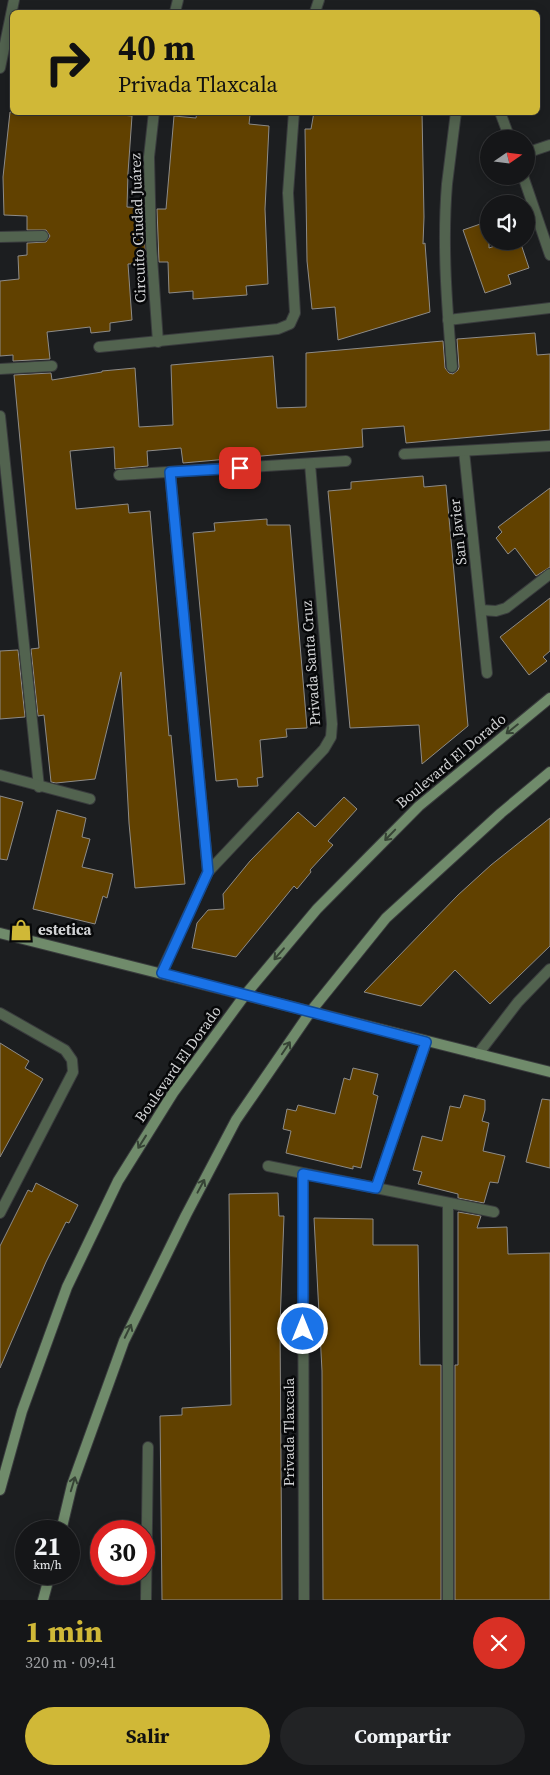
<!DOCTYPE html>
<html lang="es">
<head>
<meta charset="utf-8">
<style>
	body { margin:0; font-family:"Source Serif 4",serif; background:#222325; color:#f1f3f6; height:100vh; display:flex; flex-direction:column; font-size:19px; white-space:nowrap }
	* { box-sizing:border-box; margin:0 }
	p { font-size:16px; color:#9d9fa2 }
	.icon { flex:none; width:28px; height:28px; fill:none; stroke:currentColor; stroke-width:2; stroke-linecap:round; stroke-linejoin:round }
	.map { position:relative; height:1600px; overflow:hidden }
	.panel { display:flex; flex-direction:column; background:#151618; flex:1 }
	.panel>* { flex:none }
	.top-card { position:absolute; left:10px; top:10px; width:530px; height:105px; border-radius:8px; box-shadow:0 2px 12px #0003,0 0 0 1px #343537; background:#d0b837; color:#111; overflow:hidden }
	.needle { width:32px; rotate:76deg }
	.tools { position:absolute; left:480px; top:130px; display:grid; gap:10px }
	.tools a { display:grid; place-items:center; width:55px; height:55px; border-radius:50%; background:#151618; box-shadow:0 2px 12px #0003,0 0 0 1px #343537; font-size:25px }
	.speed { position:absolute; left:15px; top:1520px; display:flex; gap:10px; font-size:25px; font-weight:700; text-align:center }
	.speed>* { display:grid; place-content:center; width:65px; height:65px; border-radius:50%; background:#151618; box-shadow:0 2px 12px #0003,0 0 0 1px #343537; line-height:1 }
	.speed small { font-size:12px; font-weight:400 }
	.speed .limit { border:8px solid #d22; background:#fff; color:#111 }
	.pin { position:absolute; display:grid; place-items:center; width:42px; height:42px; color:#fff; margin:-21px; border-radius:10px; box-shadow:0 2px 8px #0006 }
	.me { position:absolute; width:55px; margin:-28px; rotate:0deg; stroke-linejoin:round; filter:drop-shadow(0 0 4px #0008) }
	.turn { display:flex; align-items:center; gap:18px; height:105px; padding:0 25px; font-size:22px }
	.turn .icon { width:65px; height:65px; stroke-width:2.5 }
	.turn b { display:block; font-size:35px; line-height:42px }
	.round { display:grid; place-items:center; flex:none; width:52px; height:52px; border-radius:26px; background:#222325 }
	.head { display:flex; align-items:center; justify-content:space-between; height:85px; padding:0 25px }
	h1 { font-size:30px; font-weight:700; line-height:38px; color:#d0b837 }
	.cta { display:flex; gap:10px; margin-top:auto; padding:10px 25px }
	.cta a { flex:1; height:58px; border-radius:30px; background:#d0b837; color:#111; font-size:20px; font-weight:700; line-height:58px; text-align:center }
	.cta a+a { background:#222325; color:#f1f3f6 }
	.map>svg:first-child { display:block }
	.building { fill:#614100; stroke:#8d8b88 }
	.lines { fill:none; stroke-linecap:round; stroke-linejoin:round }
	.street-casing { stroke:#393b3d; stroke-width:12 }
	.secondary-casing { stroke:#393b3d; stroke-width:12 }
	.street { stroke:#52634f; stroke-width:10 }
	.secondary { stroke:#708b6b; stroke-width:10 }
	.oneway { stroke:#364335 }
	.route-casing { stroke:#114b97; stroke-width:12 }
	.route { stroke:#1a73e8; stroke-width:9 }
	.labels { text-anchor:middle; stroke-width:5; stroke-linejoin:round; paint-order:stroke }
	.street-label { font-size:15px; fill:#d1d2d4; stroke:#070809 }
	.poi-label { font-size:15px; font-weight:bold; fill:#d1d2d4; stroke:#070809; text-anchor:start }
</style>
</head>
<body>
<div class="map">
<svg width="550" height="1600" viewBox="0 0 550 1600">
	<rect width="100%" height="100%" fill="#1c1e20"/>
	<!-- building -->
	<g class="building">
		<polygon points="10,112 111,112 111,114 132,116 128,173 127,207 143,208 146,263 128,264 132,320 110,323 110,331 91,333 90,327 47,332 50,359 13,361 13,355 0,356 0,281 19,279 18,256 27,255 27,243 46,242 50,236 46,230 27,230 27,216 4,215 3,177"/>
		<polygon points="197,112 225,112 250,115 249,124 269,126 265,209 268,284 246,286 247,295 193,299 193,291 169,293 168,262 159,262 157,209 166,209 174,116 196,118"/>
		<polygon points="314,112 422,112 424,217 423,244 425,243 430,312 338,340 335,307 312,309 307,261 305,129 311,129"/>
		<polygon points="489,221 489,248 509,241 520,241 529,268 508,275 511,284 485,293 463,230"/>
		<polygon points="535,333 537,355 550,354 550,430 406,443 404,426 362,429 363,447 183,463 181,448 147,451 148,466 115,469 114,447 70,451 76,509 128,504 129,513 150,511 169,736 171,735 185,884 135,888 129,823 121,672 95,779 56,783 51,782 44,715 38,716 31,649 39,648 14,375 51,373 52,380 102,372 102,371 135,368 139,427 173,425 171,365 273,356 277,408 306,407 306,353 443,341 445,368 449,373 453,374 458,370 459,367 457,339"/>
		<polygon points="423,476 424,487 446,485 468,726 422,764 419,725 350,728 328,491 351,489 351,482"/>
		<polygon points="550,488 550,567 536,576 515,548 508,554 496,538 502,532 498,527"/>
		<polygon points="267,519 267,525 290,525 307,728 286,729 287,737 260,740 263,777 257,778 258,786 238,787 237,779 216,781 193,533 215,531 214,523"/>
		<polygon points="550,598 550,651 543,657 547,661 529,675 500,637"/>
		<polygon points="18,650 25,717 0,719 0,651"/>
		<polygon points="0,796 23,802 7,860 0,859"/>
		<polygon points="344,797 357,809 328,841 333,845 310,870 311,872 297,889 294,886 236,957 192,948 197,923 208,910 224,909 223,894 250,861 298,812 315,827"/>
		<polygon points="57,810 86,818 82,837 90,839 82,867 113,874 107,898 103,896 95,924 33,909"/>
		<polygon points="550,818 550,946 490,1004 455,970 421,1006 364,992 458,895 491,865"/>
		<polygon points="0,1043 29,1061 25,1068 43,1079 0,1157"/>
		<polygon points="353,1068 378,1074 373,1094 378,1096 361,1168 353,1166 353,1169 286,1153 291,1131 283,1129 287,1109 296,1111 298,1105 335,1114 344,1078 350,1080"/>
		<polygon points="464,1095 485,1100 485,1110 482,1121 489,1123 483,1151 505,1156 498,1183 490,1182 484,1203 458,1198 458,1194 418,1184 422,1172 413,1170 422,1136 442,1141 450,1106 460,1108"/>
		<polygon points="542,1099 550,1100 550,1168 526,1162"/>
		<polygon points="36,1183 78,1205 69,1223 66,1222 46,1262 0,1368 0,1246 28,1190 32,1192"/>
		<polygon points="278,1193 279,1216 284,1216 280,1325 282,1600 162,1600 160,1416 182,1415 182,1408 231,1405 229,1194"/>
		<polygon points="458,1212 481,1216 477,1228 507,1227 508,1254 550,1253 550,1600 455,1600 455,1365 458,1365"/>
		<polygon points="314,1218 373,1219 373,1245 418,1245 420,1365 441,1365 441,1600 323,1600 322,1371"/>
	</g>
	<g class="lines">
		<!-- street casing -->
		<g class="street-casing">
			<g id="street">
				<polyline points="175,12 178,0"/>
				<polyline points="315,12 319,0"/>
				<polyline points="0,68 14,0"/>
				<polyline points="154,112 149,157 151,243 158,342"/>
				<polyline points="500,112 510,139"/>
				<polyline points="526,153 550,145"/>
				<polyline points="523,176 550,255"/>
				<polyline points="0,237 43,236"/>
				<polyline points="448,320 550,308"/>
				<polyline points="99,347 278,329 290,324 295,313 288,193 294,112"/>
				<path d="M452 367C447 307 442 245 447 184 450 160 453 136 456 112"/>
				<polyline points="0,369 52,366"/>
				<polyline points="0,416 39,787"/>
				<polyline points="464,451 487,673"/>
				<polyline points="404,454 550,446"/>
				<polyline points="170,472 208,872"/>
				<polyline points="119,475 346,461"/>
				<polyline points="481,610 496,611 506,608 550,574"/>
				<polyline points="0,775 90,799"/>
				<polyline points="161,973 208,872 324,749 331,737 332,724 310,464"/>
				<polyline points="0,1013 65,1050 72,1060 73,1072 0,1213"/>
				<polyline points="478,1054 518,1002 550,969"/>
				<polyline points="268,1166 494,1212"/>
				<polyline points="303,1174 304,1600"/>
				<polyline points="376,1188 426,1042"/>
				<polyline points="448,1203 448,1600"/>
				<polyline points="146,1600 148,1447"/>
			</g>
		</g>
		<!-- secondary casing -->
		<g class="secondary-casing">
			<g id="secondary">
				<polyline points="0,933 550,1072"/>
				<polyline points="0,1490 22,1411 67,1287 118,1181 173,1093 245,995 317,909 419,806 550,698"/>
				<polyline points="61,1531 72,1485 124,1341 186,1215 236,1120 311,1011 386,918 501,813 550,772"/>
				<polyline points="43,1600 50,1574"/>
			</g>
		</g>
		<!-- street -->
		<use href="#street" class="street"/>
		<!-- secondary -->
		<use href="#secondary" class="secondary"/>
	</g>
	<!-- one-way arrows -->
	<defs><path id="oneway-shaft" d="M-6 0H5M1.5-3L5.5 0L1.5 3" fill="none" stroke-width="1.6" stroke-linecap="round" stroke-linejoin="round" transform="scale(1.25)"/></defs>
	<g class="oneway">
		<use href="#oneway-shaft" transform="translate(512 729) rotate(141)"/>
		<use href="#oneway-shaft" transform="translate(390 835) rotate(134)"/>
		<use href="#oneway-shaft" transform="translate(279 954) rotate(131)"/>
		<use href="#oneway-shaft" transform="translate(286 1048) rotate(-56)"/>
		<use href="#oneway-shaft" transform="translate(142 1142) rotate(122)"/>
		<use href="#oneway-shaft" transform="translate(201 1186) rotate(-62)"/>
		<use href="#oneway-shaft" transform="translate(128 1331) rotate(-64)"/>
		<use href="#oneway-shaft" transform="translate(73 1484) rotate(-73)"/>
	</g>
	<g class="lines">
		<!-- route casing -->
		<g class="route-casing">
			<polyline id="route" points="240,468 170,472 208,872 162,973 426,1042 376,1188 303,1174 303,1329"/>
		</g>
		<!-- route -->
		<use href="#route" class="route"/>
	</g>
	<!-- icons -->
	<defs>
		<g id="shop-bare" transform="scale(1.725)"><path d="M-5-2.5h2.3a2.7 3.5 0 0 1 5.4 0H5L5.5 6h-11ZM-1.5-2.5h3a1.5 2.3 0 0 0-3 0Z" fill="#d0b837" stroke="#070809" stroke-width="2.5" paint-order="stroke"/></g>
	</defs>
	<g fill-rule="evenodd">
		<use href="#shop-bare" x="21" y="930"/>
	</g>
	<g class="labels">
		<!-- street labels -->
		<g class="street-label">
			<text transform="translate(138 228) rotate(-92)" y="5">Circuito Ciudad Juárez</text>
			<text transform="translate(458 532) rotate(-96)" y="5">San Javier</text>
			<text transform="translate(311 663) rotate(-94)" y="5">Privada Santa Cruz</text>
			<text transform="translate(451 761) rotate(-40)" y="5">Boulevard El Dorado</text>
			<text transform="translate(178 1064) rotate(-55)" y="5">Boulevard El Dorado</text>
			<text transform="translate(289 1432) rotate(-90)" y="5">Privada Tlaxcala</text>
		</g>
		<!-- poi labels -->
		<g class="poi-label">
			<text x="38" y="935">estetica</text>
		</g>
	</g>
</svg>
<div class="tools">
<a><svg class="needle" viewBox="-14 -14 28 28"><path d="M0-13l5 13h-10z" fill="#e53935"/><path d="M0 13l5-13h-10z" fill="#9d9fa2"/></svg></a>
<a><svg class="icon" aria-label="sound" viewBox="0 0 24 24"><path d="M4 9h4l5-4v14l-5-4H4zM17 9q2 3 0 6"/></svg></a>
</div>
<div class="speed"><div>21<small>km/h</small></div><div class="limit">30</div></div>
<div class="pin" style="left:240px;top:468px;background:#d93025"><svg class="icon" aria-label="arrive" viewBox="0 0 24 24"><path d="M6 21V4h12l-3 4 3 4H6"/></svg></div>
<svg class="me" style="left:303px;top:1329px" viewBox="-20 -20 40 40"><circle r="17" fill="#1a73e8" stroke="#fff" stroke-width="3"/><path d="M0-11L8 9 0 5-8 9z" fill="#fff"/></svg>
<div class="top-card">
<div class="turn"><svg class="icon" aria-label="right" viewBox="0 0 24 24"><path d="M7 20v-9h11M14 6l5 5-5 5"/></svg><div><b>40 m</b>Privada Tlaxcala</div></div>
</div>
</div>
<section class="panel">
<div class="head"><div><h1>1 min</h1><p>320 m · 09:41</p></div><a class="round" style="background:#d93025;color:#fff"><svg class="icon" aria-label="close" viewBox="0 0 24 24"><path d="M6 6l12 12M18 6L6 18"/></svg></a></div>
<div class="cta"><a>Salir</a><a>Compartir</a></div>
</section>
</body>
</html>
